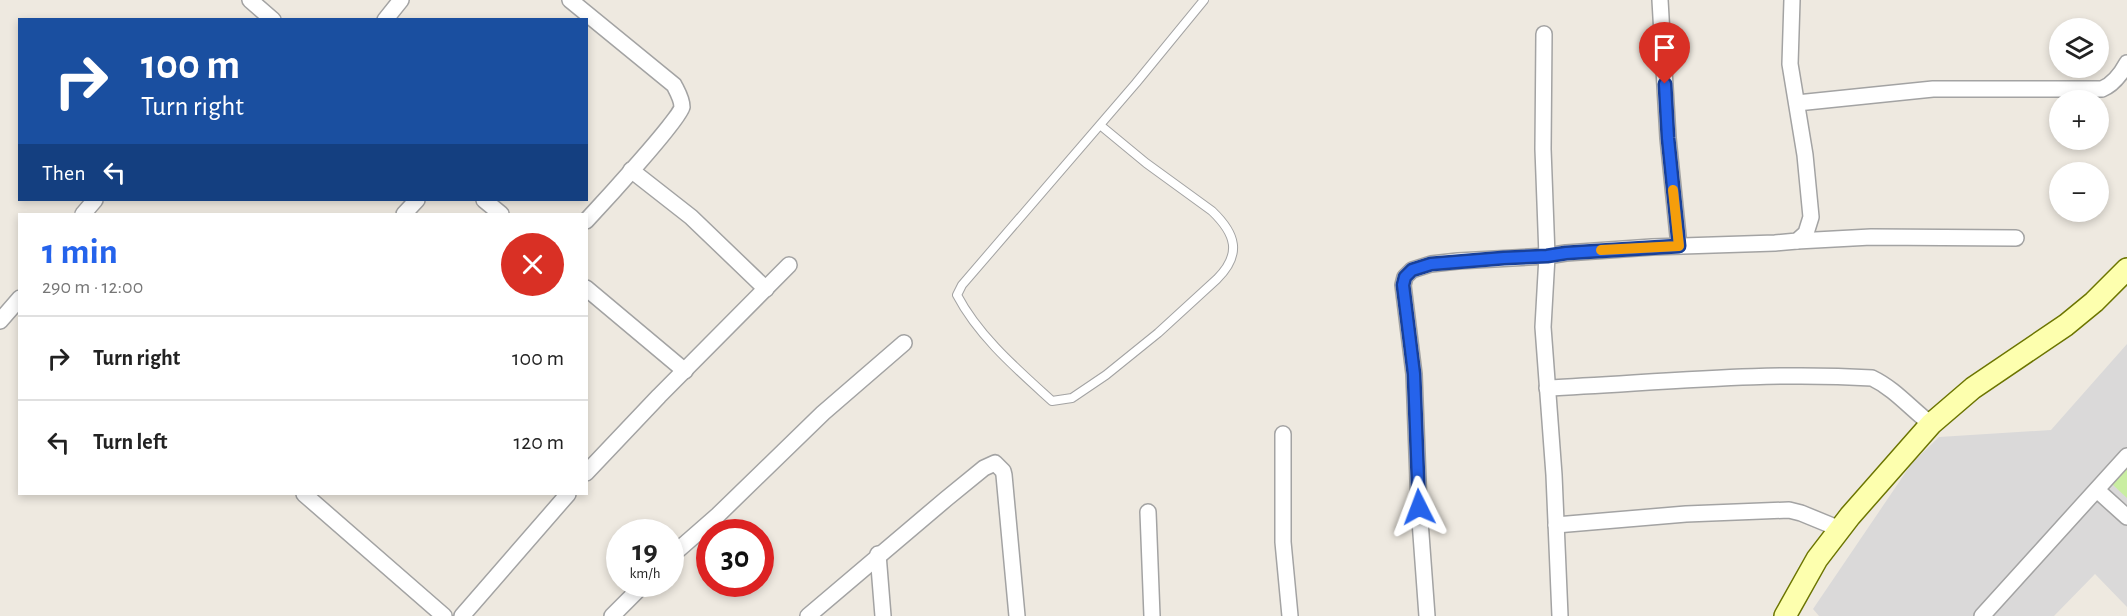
<!DOCTYPE html>
<html lang="en">
<head>
<meta charset="utf-8">
<style>
	body { margin:0; font-family:"Alegreya Sans",sans-serif; background:#f6f6f6; color:#222; height:100vh; display:flex; flex-direction:column; font-size:22px; white-space:nowrap }
	* { box-sizing:border-box; margin:0 }
	p { font-size:20px; color:#767676 }
	.icon { flex:none; width:33px; height:33px; fill:none; stroke:currentColor; stroke-width:2; stroke-linecap:round; stroke-linejoin:round }
	.map { position:relative; flex:1; overflow:hidden }
	.sheet { position:absolute; left:18px; top:213px; width:570px; height:282px; display:flex; flex-direction:column; background:#fff; border-radius:0px; box-shadow:0 3px 9px #0003 }
	.sheet>* { flex:none }
	.hud { position:absolute; left:18px; top:18px; width:570px; height:183px; border-radius:0px; box-shadow:0 3px 9px #0003; background:#1a4fa0; color:#fff; overflow:hidden }
	.buttons { position:absolute; left:2049px; top:18px; display:grid; gap:12px }
	.buttons a { display:grid; place-items:center; width:60px; height:60px; border-radius:50%; background:#fff; box-shadow:0 3px 9px #0003; font-size:30px }
	.speed { position:absolute; left:606px; top:519px; display:flex; gap:12px; font-size:30px; font-weight:700; text-align:center }
	.speed>* { display:grid; place-content:center; width:78px; height:78px; border-radius:50%; background:#fff; box-shadow:0 3px 9px #0003; line-height:1 }
	.speed small { font-size:15px; font-weight:400 }
	.speed .limit { border:9px solid #d22; background:#fff; color:#111 }
	.pin { position:absolute; display:grid; place-items:center; width:51px; height:51px; color:#fff; margin:-62px -26px; border-radius:50% 50% 50% 0; rotate:-45deg; box-shadow:0 0 6px #0007 }
	.pin .icon { rotate:45deg }
	.me { position:absolute; width:66px; margin:-33px; rotate:357deg; stroke-linejoin:round; filter:drop-shadow(0 0 4px #0008) }
	.turn { display:flex; align-items:center; gap:21px; height:126px; padding:0 24px; font-size:27px }
	.turn .icon { width:78px; height:78px; stroke-width:2.5 }
	.turn b { display:block; font-size:42px; line-height:51px }
	.then { display:flex; align-items:center; height:57px; padding:0 24px; background:#0003; gap:12px; font-size:22px }
	.round { display:grid; place-items:center; flex:none; width:63px; height:63px; border-radius:32px; background:#f6f6f6 }
	.head { display:flex; align-items:center; justify-content:space-between; height:102px; padding:0 24px }
	h1 { font-size:36px; font-weight:700; line-height:45px; color:#2563eb }
	ul { padding:0; list-style:none }
	li { display:flex; align-items:center; gap:18px; height:84px; padding:0 24px; border-top:2px solid #e0e0e0 }
	li div { flex:1 }
	li b { display:block; font-size:22px }
	li em { font-style:normal }
	.map>svg:first-child { display:block }
	.residential { fill:#dad9d9 }
	.grass { fill:#c9eea1 }
	.lines { fill:none; stroke-linecap:round; stroke-linejoin:round }
	.lane-casing { stroke:#a3a3a3; stroke-width:10 }
	.street-casing { stroke:#a3a3a3; stroke-width:18 }
	.secondary-casing { stroke:#6c7500; stroke-width:24 }
	.lane { stroke:#fff; stroke-width:8 }
	.street { stroke:#fff; stroke-width:15 }
	.secondary { stroke:#fdffae; stroke-width:21 }
	.route-casing { stroke:#184099; stroke-width:15 }
	.route { stroke:#2563eb; stroke-width:10 }
	.slow { stroke:#f59e0b; stroke-width:10 }
</style>
</head>
<body>
<div class="map">
<svg width="2127" height="616" viewBox="0 0 2127 616">
	<rect width="100%" height="100%" fill="#eee9e0"/>
	<!-- residential -->
	<polygon class="residential" points="2127,344 2127,607 2095,574 2054,616 1819,616 1813,609 1912,463 1939,437 2051,430"/>
	<!-- grass -->
	<polygon class="grass" points="2127,467 2127,498 2112,484"/>
	<g class="lines">
		<!-- lane casing -->
		<g class="lane-casing">
			<path id="lane" d="M1100 125 1146 163 1212 211C1236 234 1242 254 1217 279L1158 333 1106 375 1072 398 1052 401C1018 370 979 337 957 295L962 285 1136 83 1204 0"/>
		</g>
		<!-- street casing -->
		<g class="street-casing">
			<g id="street">
				<polyline points="250,0 273,20"/>
				<path d="M570 0 674 85C677 91 682 99 682 107 681 118 600 206 586 221"/>
				<polyline points="1660,0 1668,138 1679,246"/>
				<polyline points="385,20 401,0"/>
				<polyline points="1544,34 1543,149 1547,256 1543,327 1554,475 1560,616"/>
				<path d="M1797 103 1933 89H2102C2114 84 2121 74 2127 63"/>
				<polyline points="631,170 691,217 766,289"/>
				<polyline points="484,200 501,214"/>
				<polyline points="83,214 95,200"/>
				<polyline points="404,214 417,200"/>
				<polyline points="1797,241 1871,237 2016,238"/>
				<polyline points="586,288 685,371"/>
				<polyline points="0,321 20,298"/>
				<path d="M1547 388C1655 383 1763 371 1872 378 1895 389 1911 409 1931 424"/>
				<polyline points="1283,434 1283,542 1290,616"/>
				<polyline points="586,473 659,396 789,265"/>
				<polyline points="2097,490 2127,517"/>
				<polyline points="304,494 444,616"/>
				<polyline points="1148,512 1152,616"/>
				<polyline points="1556,525 1686,514 1789,510 1801,513 1840,529"/>
				<polyline points="878,554 883,616"/>
				<polyline points="670,557 718,515 823,413 904,343"/>
				<polyline points="462,616 568,494"/>
				<polyline points="612,616 644,584"/>
				<polyline points="808,616 946,499 984,468 995,463 1003,471 1004,475 1017,616"/>
				<polyline points="1427,616 1419,507 1414,374 1403,285 1405,277 1412,270 1431,264 1458,261 1547,256 1566,253 1652,247 1775,243 1797,241 1806,233 1811,217 1805,155 1790,64 1792,0"/>
				<polyline points="1982,616 2127,456"/>
			</g>
		</g>
		<!-- secondary casing -->
		<g class="secondary-casing">
			<polyline id="secondary" points="1785,616 1817,559 1850,516 1931,424 1973,388 2066,325 2094,302 2127,269"/>
		</g>
		<!-- lane -->
		<use href="#lane" class="lane"/>
		<!-- street -->
		<use href="#street" class="street"/>
		<!-- secondary -->
		<use href="#secondary" class="secondary"/>
	</g>
	<g class="lines">
		<!-- route casing -->
		<g class="route-casing">
			<polyline id="route" points="1419,507 1414,374 1403,285 1405,277 1412,270 1431,264 1504,258 1547,256 1566,253 1679,246 1668,138 1665,84"/>
		</g>
		<!-- route -->
		<use href="#route" class="route"/>
		<!-- slow -->
		<polyline class="slow" points="1601,250 1679,246 1673,190"/>
	</g>
</svg>
<div class="buttons">
<a><svg class="icon" aria-label="layers" viewBox="0 0 24 24"><path d="M12 4l9 5-9 5-9-5zM3 14l9 5 9-5"/></svg></a>
<a>+</a>
<a>−</a>
</div>
<div class="speed"><div>19<small>km/h</small></div><div class="limit">30</div></div>
<div class="pin" style="left:1665px;top:84px;background:#d93025"><svg class="icon" aria-label="arrive" viewBox="0 0 24 24"><path d="M6 21V4h12l-3 4 3 4H6"/></svg></div>
<svg class="me" style="left:1419px;top:507px" viewBox="-20 -20 40 40"><path d="M0-17L14 15 0 8-14 15z" fill="#2563eb" stroke="#fff" stroke-width="4"/></svg>
<div class="hud">
<div class="turn"><svg class="icon" aria-label="right" viewBox="0 0 24 24"><path d="M7 20v-9h11M14 6l5 5-5 5"/></svg><div><b>100 m</b>Turn right</div></div>
<div class="then">Then<svg class="icon" aria-label="left" viewBox="0 0 24 24"><path d="M17 20v-9H6M10 6l-5 5 5 5"/></svg></div>
</div>
<section class="sheet">
<div class="head"><div><h1>1 min</h1><p>290 m · 12:00</p></div><a class="round" style="background:#d93025;color:#fff"><svg class="icon" aria-label="close" viewBox="0 0 24 24"><path d="M6 6l12 12M18 6L6 18"/></svg></a></div>
<ul>
<li><svg class="icon" aria-label="right" viewBox="0 0 24 24"><path d="M7 20v-9h11M14 6l5 5-5 5"/></svg><div><b>Turn right</b></div><em>100 m</em></li>
<li><svg class="icon" aria-label="left" viewBox="0 0 24 24"><path d="M17 20v-9H6M10 6l-5 5 5 5"/></svg><div><b>Turn left</b></div><em>120 m</em></li>
</ul>
</section>
</div>
</body>
</html>
